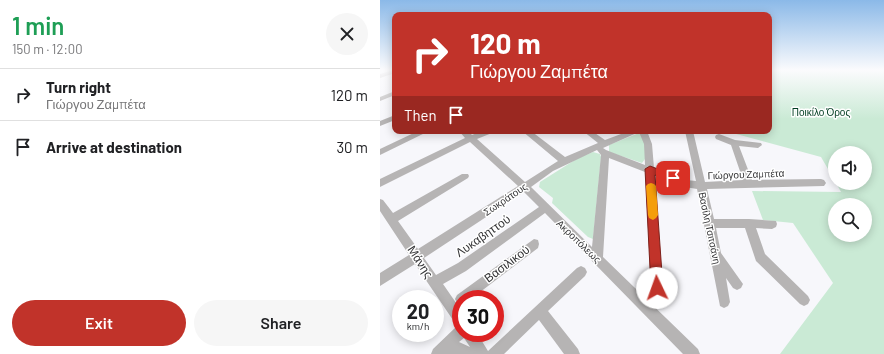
<!DOCTYPE html>
<html lang="en">
<head>
<meta charset="utf-8">
<style>
	body { margin:0; font-family:Barlow,sans-serif; background:#f6f6f6; color:#202124; height:100vh; display:flex; flex-direction:column; font-size:15px; white-space:nowrap }
	* { box-sizing:border-box; margin:0 }
	p { font-size:13px; color:#757577 }
	.icon { flex:none; width:22px; height:22px; fill:none; stroke:currentColor; stroke-width:2; stroke-linecap:round; stroke-linejoin:round }
	.map { position:relative; flex:1; overflow:hidden }
	.details { display:flex; flex-direction:column; background:#fff; width:380px }
	.details>* { flex:none }
	.top-card { position:absolute; left:12px; top:12px; width:380px; height:122px; border-radius:8px; box-shadow:0 2px 10px #0003; background:#c1332a; color:#fff; overflow:hidden }
	.fabs { position:absolute; left:448px; top:146px; display:grid; gap:8px }
	.fabs a { display:grid; place-items:center; width:44px; height:44px; border-radius:50%; background:#fff; box-shadow:0 2px 10px #0003; font-size:20px }
	.speed { position:absolute; left:12px; top:290px; display:flex; gap:8px; font-size:20px; font-weight:700; text-align:center }
	.speed>* { display:grid; place-content:center; width:52px; height:52px; border-radius:50%; background:#fff; box-shadow:0 2px 10px #0003; line-height:1 }
	.speed small { font-size:10px; font-weight:400 }
	.speed .limit { border:6px solid #d22; background:#fff; color:#111 }
	.pin { position:absolute; display:grid; place-items:center; width:34px; height:34px; color:#fff; margin:-17px; border-radius:8px; box-shadow:0 2px 6px #0006 }
	.me { position:absolute; width:44px; margin:-22px; rotate:357deg; stroke-linejoin:round; filter:drop-shadow(0 0 3px #0008) }
	.turn { display:flex; align-items:center; gap:14px; height:84px; padding:0 12px; font-size:18px }
	.turn .icon { width:52px; height:52px; stroke-width:2.5 }
	.turn b { display:block; font-size:28px; line-height:34px }
	.then { display:flex; align-items:center; height:38px; padding:0 12px; background:#0003; gap:8px; font-size:15px }
	.round { display:grid; place-items:center; flex:none; width:42px; height:42px; border-radius:21px; background:#f6f6f6 }
	.summary { display:flex; align-items:center; justify-content:space-between; height:68px; padding:0 12px }
	h1 { font-size:24px; font-weight:600; line-height:30px; color:#1e9e55 }
	.cta { display:flex; gap:8px; margin-top:auto; padding:8px 12px }
	.cta a { flex:1; height:46px; border-radius:24px; background:#c1332a; color:#fff; font-size:16px; font-weight:600; line-height:46px; text-align:center }
	.cta a+a { background:#f6f6f6; color:#202124 }
	ul { padding:0; list-style:none }
	li { display:flex; align-items:center; gap:12px; height:52px; padding:0 12px; border-top:1px solid #e0e0e0 }
	li div { flex:1 }
	li b { display:block; font-size:15px }
	li em { font-style:normal }
	main { display:flex; flex:1; min-height:0 }
	.map>svg:first-child { display:block }
	.green { fill:#caead5; fill-rule:evenodd }
	.lines { fill:none; stroke-linecap:round; stroke-linejoin:round }
	.minor { fill:#b6b4b4; fill-rule:evenodd }
	.route { fill:#c1332a; stroke:#7d211b }
	.slow { fill:#f59e0b }
	.labels { text-anchor:middle; stroke-width:3; stroke-linejoin:round; paint-order:stroke }
	.park-label { font-size:10px; fill:#003d21; stroke:#fff }
	.street-label { font-size:10px; fill:#343436; stroke:#fff }
	.near-street-label { font-size:12px; fill:#343436; stroke:#fff }
</style>
</head>
<body>
<main>
<section class="details">
<div class="summary"><div><h1>1 min</h1><p>150 m · 12:00</p></div><a class="round"><svg class="icon" aria-label="close" viewBox="0 0 24 24"><path d="M6 6l12 12M18 6L6 18"/></svg></a></div>
<ul>
<li><svg class="icon" aria-label="right" viewBox="0 0 24 24"><path d="M7 20v-9h11M14 6l5 5-5 5"/></svg><div><b>Turn right</b><p>Γιώργου Ζαμπέτα</p></div><em>120 m</em></li>
<li><svg class="icon" aria-label="arrive" viewBox="0 0 24 24"><path d="M6 21V4h12l-3 4 3 4H6"/></svg><div><b>Arrive at destination</b></div><em>30 m</em></li>
</ul>
<div class="cta"><a>Exit</a><a>Share</a></div>
</section>
<div class="map">
<svg width="504" height="354" viewBox="0 0 504 354">
	<rect width="100%" height="100%" fill="#f7f7fb"/>
	<!-- green -->
	<g class="green">
		<path d="M389 70H504V354H400L453 283 413 223 383 220 372 191 461 192 456 183H485V153H455V181L441 157 345 131H389ZM455 205H485V235H455Z"/>
		<polygon points="259,133 265,139 265,159 262,163 229,152 229,145"/>
		<polygon points="213,152 220,154 221,157 213,239 208,237 172,203 173,198 159,187 160,182 198,158"/>
	</g>
	<g class="lines">
		<!-- minor -->
		<g class="minor">
			<polygon points="13,70 15,70 15,73 0,78 0,74"/>
			<polygon points="15,91 15,95 0,101 0,97"/>
			<polygon points="15,115 15,120 0,126 0,121"/>
			<polygon points="38,131 49,131 0,155 0,149"/>
			<path d="M79 131H88L92 135 102 131H113L112 133 97 139 145 182 178 161 142 131H151L185 157 218 143 203 131H212L225 140 249 131H267L272 144 274 168 306 180 316 181 305 131H313L325 182 363 180 351 145 336 139 335 137 336 135 339 134 355 140 381 143 382 145 378 148 359 146 372 180 441 179 444 180 446 183 444 186 327 189 334 219H369L396 221 397 224 396 227 392 229 376 228 385 254 428 296 430 300 428 304 424 306 420 304 376 261 365 228H336L341 253 363 284 361 288 357 290 353 288 346 278 350 302 348 306 344 308 340 306 317 189 305 187 274 175 283 288 281 292 277 294 273 292 271 288 265 172 229 158 223 257 318 349 320 354H303L165 213 86 271 63 284 81 310V333H97L108 351 197 268 201 266 205 268 207 272 205 276 168 311 198 349 200 354H184L159 320 124 354H51L53 349 77 326 35 264 0 286V273L29 255 0 211V199L3 200 13 213 82 174H88L89 176 88 178 18 221 38 249 138 186 90 142 0 187V179L85 138ZM259 132 264 144 265 165 226 150 223 148ZM217 150 221 155 212 247 151 187 173 171ZM144 192 159 207 78 263 56 275 44 258ZM84 338 90 347 79 342Z"/>
			<polygon points="154,239 158,240 159,244 158,248 91,299 81,299 81,305 77,303 75,299 77,295"/>
		</g>
	</g>
	<!-- sky -->
	<linearGradient id="sky" x2="0" y2="1"><stop stop-color="#8bb9e8"/><stop offset="0.59" stop-color="#fbfbfd"/><stop offset="1" stop-color="#fbfbfd" stop-opacity="0"/></linearGradient>
	<rect width="504" height="119" fill="url(#sky)"/>
	<!-- route -->
	<polygon class="route" points="270,166 296,176 298,178 293,182 275,175 283,288 282,292 277,294 273,292 271,288 265,169"/>
	<!-- slow -->
	<polygon class="slow" points="271,183 274,184 276,186 278,215 276,218 273,220 269,218 268,215 266,186 268,184"/>
	<g class="labels">
		<!-- park labels -->
		<g class="park-label">
			<text x="441" y="116">Ποικίλο Όρος</text>
		</g>
		<!-- street labels -->
		<g class="street-label">
			<text transform="translate(366 174) rotate(-2)" y="4">Γιώργου Ζαμπέτα</text>
			<text transform="translate(125 199) rotate(-34)" y="4">Σωκράτους</text>
			<text transform="translate(330 228) rotate(78)" y="4">Βασίλη Τσιτσάνη</text>
			<text transform="translate(199 241) rotate(44)" y="4">Ακροπόλεως</text>
		</g>
		<!-- near-street labels -->
		<g class="near-street-label">
			<text transform="translate(103 236) rotate(-35)" y="4">Λυκαβηττού</text>
			<text transform="translate(40 262) rotate(57)" y="4">Μάνης</text>
			<text transform="translate(127 264) rotate(-37)" y="4">Βασιλικού</text>
		</g>
	</g>
</svg>
<div class="fabs">
<a><svg class="icon" aria-label="sound" viewBox="0 0 24 24"><path d="M4 9h4l5-4v14l-5-4H4zM17 9q2 3 0 6"/></svg></a>
<a><svg class="icon" aria-label="search" viewBox="0 0 24 24"><circle cx="10" cy="10" r="6"/><path d="M15 15l6 6"/></svg></a>
</div>
<div class="speed"><div>20<small>km/h</small></div><div class="limit">30</div></div>
<div class="pin" style="left:293px;top:178px;background:#d93025"><svg class="icon" aria-label="arrive" viewBox="0 0 24 24"><path d="M6 21V4h12l-3 4 3 4H6"/></svg></div>
<svg class="me" style="left:277px;top:288px" viewBox="-20 -20 40 40"><circle r="19" fill="#fff"/><path d="M0-13L10 11 0 6-10 11z" fill="#c1332a"/></svg>
<div class="top-card">
<div class="turn"><svg class="icon" aria-label="right" viewBox="0 0 24 24"><path d="M7 20v-9h11M14 6l5 5-5 5"/></svg><div><b>120 m</b>Γιώργου Ζαμπέτα</div></div>
<div class="then">Then<svg class="icon" aria-label="arrive" viewBox="0 0 24 24"><path d="M6 21V4h12l-3 4 3 4H6"/></svg></div>
</div>
</div>
</main>
</body>
</html>
